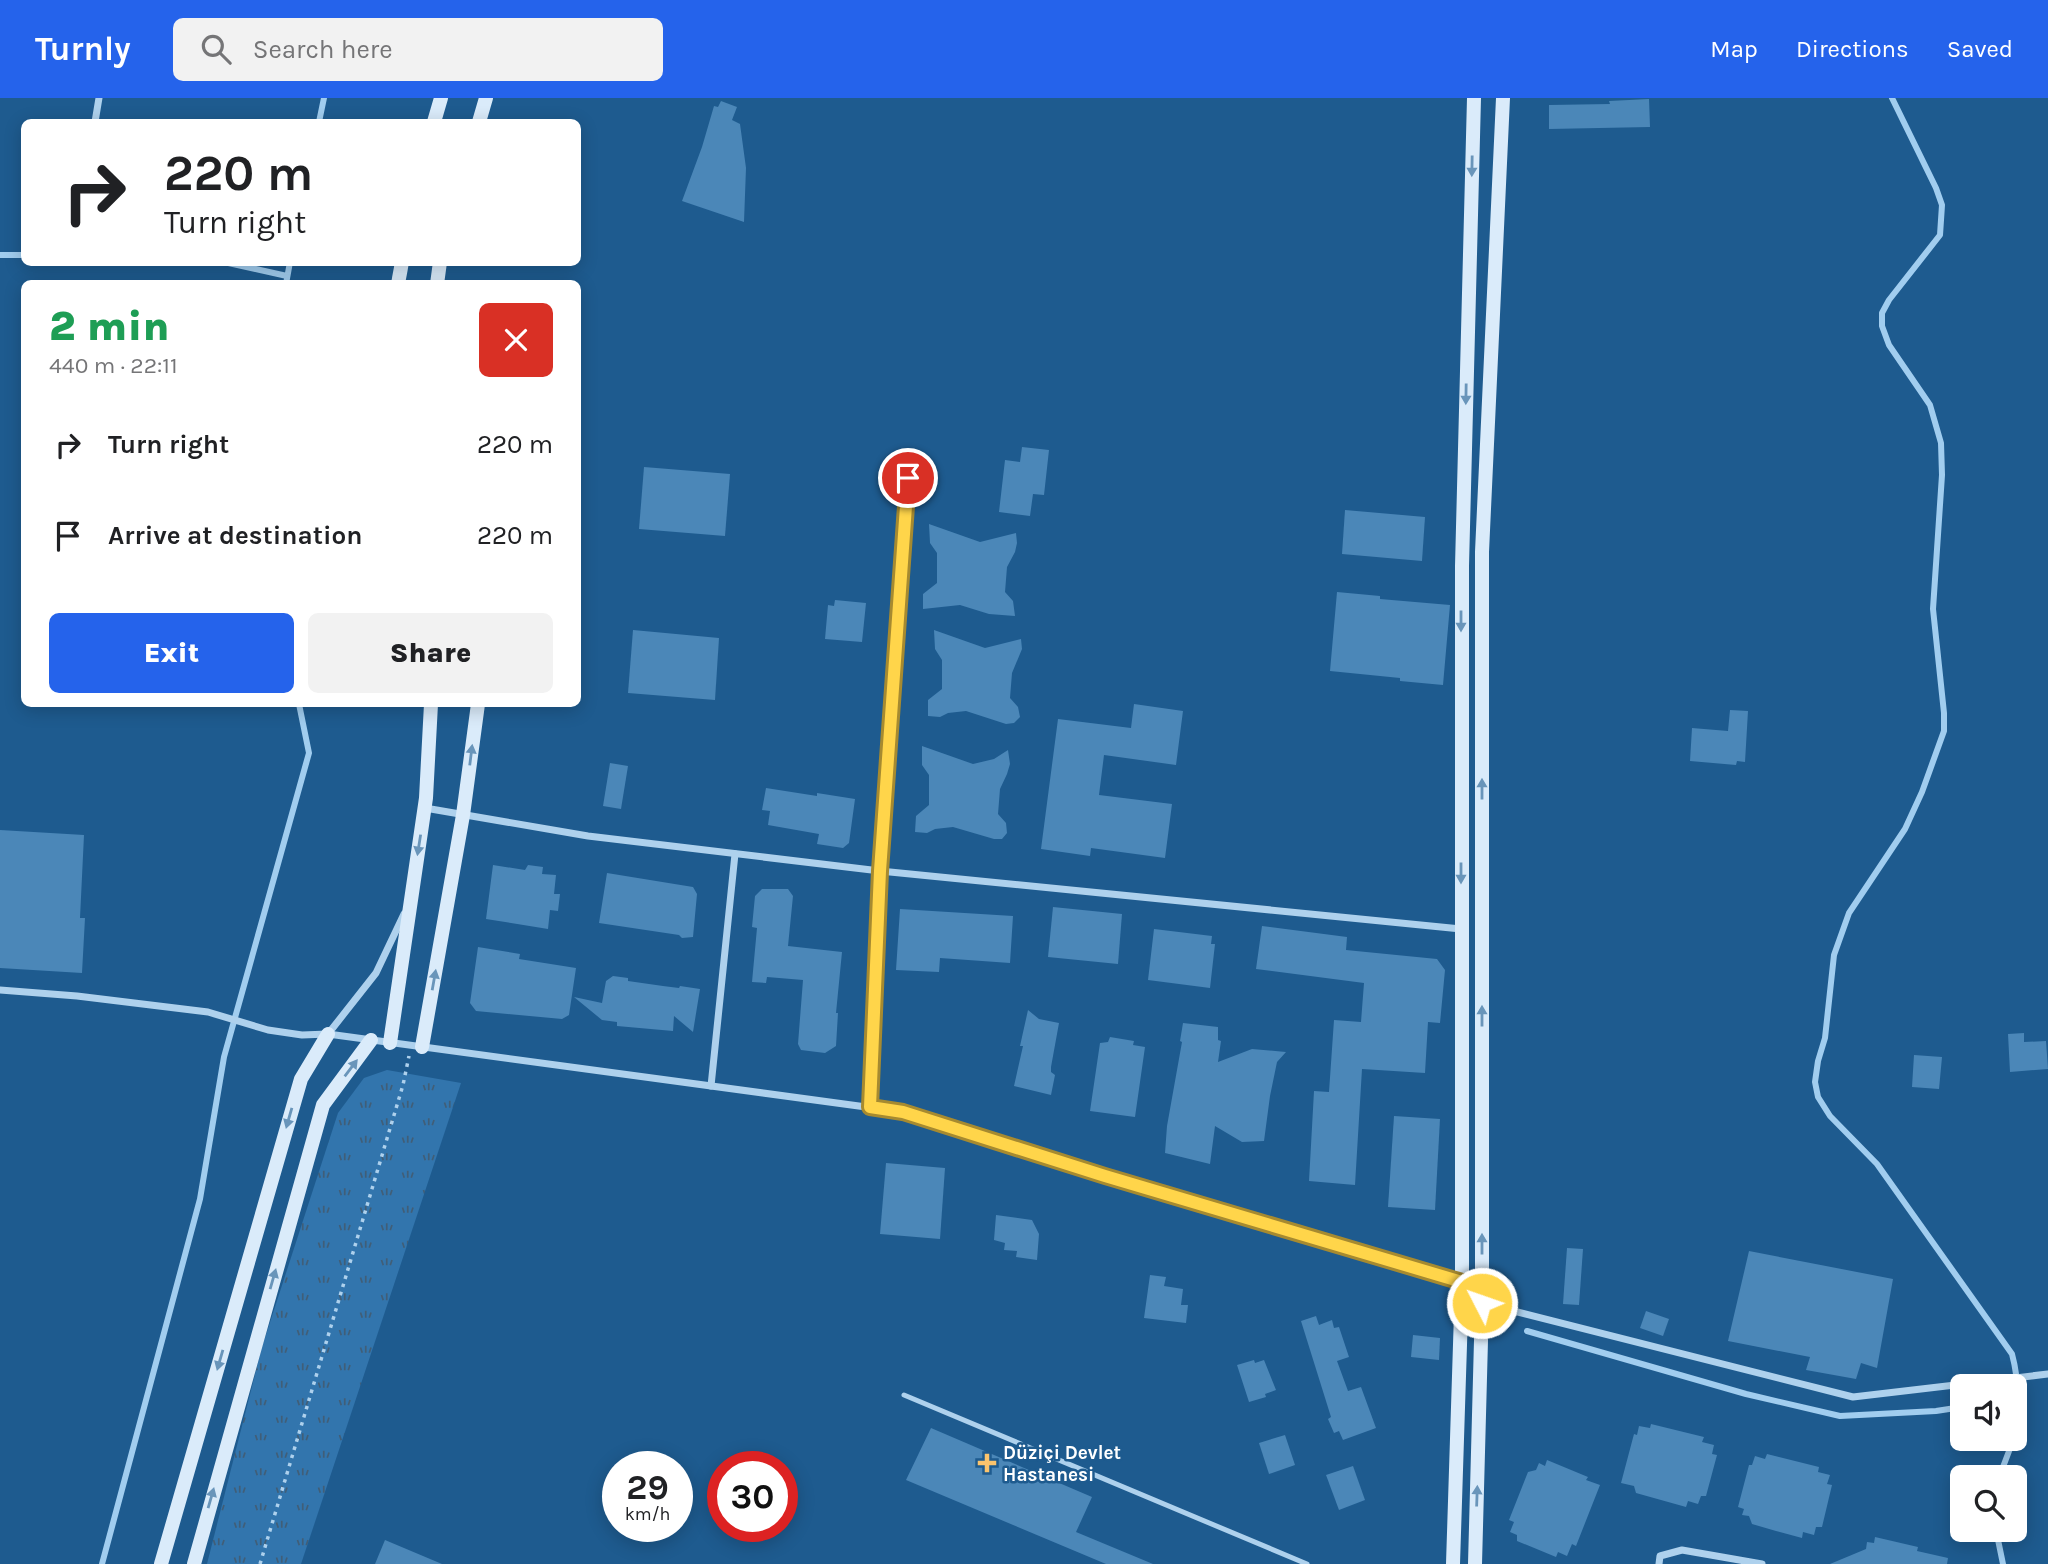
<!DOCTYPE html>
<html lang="en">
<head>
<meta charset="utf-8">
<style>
	body { margin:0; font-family:Karla,sans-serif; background:#f2f2f2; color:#202124; height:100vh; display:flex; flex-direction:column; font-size:26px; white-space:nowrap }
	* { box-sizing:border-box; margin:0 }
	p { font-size:23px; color:#757577 }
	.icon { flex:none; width:38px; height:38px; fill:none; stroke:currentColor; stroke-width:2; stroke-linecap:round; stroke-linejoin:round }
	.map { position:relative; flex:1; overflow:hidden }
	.sheet { position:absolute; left:21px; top:182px; width:560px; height:427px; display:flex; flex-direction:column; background:#fff; border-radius:10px; box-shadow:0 4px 18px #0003 }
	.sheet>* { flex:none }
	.guide { position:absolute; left:21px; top:21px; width:560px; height:147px; border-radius:10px; box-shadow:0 4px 18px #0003; background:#fff; color:#202124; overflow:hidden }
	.buttons { position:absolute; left:1950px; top:1276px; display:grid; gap:14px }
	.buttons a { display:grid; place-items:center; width:77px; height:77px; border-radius:10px; background:#fff; box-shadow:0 4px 18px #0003; font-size:35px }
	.speed { position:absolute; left:602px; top:1353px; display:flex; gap:14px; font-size:35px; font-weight:700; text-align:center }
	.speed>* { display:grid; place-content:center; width:91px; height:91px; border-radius:50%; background:#fff; box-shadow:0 4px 18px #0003; line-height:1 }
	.speed small { font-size:18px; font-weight:400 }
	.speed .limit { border:10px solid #d22; background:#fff; color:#111 }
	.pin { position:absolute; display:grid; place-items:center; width:60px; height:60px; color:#fff; margin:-30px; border:4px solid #fff; border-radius:50%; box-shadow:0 2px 7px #0007 }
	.me { position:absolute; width:77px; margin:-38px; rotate:311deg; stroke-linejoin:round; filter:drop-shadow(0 0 5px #0008) }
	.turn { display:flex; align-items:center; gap:24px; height:147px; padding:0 28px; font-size:32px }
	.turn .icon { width:91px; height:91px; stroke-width:2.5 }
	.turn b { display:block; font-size:49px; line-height:60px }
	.round { display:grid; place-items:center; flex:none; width:74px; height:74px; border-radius:10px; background:#f2f2f2 }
	.overview { display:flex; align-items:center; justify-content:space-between; height:119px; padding:0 28px }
	h1 { font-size:42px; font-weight:800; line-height:52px; color:#1e9e55 }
	.action { display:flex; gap:14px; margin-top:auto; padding:14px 28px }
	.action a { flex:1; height:80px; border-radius:10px; background:#2563eb; color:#fff; font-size:28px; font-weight:800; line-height:80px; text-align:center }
	.action a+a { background:#f2f2f2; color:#202124 }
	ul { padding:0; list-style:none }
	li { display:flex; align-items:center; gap:21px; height:91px; padding:0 28px }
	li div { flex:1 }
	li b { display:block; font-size:26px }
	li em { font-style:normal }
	header { display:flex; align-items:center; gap:42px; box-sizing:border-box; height:98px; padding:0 35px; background:#2563eb; color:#fff }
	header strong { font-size:33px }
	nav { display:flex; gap:38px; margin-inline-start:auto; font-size:24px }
	.search { width:490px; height:63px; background:#f2f2f2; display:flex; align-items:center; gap:18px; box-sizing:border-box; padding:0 24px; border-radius:10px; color:#757577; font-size:26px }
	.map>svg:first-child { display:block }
	.park { fill:url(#park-tufts) }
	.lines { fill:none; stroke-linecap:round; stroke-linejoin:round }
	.stream { stroke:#a1cdef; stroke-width:6 }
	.building { fill:#4b87b8 }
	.path { stroke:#aed1ed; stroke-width:3.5; stroke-dasharray:3.5 5; stroke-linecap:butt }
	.lane { stroke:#aed1ed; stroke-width:5 }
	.street { stroke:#aed1ed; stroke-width:7 }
	.secondary { stroke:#daebfa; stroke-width:14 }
	.oneway { fill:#6995ba }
	.route-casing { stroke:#a68a30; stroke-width:18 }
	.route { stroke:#ffd54a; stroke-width:12 }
	.poi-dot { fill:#fbc46d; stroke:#1e5b8f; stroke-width:2.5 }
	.labels { text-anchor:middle; stroke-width:5; stroke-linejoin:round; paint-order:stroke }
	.poi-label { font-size:19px; font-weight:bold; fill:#fff; stroke:#1e5b8f; text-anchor:start }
</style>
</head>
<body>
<header>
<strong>Turnly</strong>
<div class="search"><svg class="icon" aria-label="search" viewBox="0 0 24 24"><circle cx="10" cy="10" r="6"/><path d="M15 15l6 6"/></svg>Search here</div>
<nav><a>Map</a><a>Directions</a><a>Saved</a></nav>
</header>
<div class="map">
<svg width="2048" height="1466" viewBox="0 0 2048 1466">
	<defs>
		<pattern id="park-tufts" width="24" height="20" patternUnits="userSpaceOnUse" patternTransform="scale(1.75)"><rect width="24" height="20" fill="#3275ad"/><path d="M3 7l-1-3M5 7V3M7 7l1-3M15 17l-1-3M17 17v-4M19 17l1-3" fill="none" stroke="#405e78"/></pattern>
	</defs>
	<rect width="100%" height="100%" fill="#1e5b8f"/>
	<!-- park -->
	<polygon class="park" points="387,972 461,985 301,1466 207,1466 262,1249 338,1015 364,980"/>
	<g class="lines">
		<!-- stream -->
		<g class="stream">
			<path d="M1892 0 1936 90 1942 107 1940 137 1889 202 1882 215V228L1889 247 1930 307 1941 345 1942 377 1933 511 1944 615V633L1922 694 1905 731 1849 815 1834 857 1825 940 1818 963 1815 984 1818 999 1830 1018 1877 1066 2012 1256C2019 1282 2019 1312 2014 1339"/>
			<polyline points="319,24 324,0"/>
			<polyline points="0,157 24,157"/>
			<polyline points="224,164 287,178"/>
			<polyline points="286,186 290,164"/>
			<polyline points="1527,1233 1746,1296 1840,1318 1936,1313 1962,1309"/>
			<polyline points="2002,1379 2003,1369 2014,1340"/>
			<polyline points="1996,1432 2003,1466"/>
			<polyline points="102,1466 200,1101 224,959 309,655 299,606"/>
		</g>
	</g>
	<!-- building -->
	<g class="building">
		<polygon points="1649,1 1650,29 1549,31 1549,7 1610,6 1609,3"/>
		<polygon points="721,3 737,9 732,22 740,26 746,70 744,124 682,103 702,49 714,8 718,9"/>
		<polygon points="1022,349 1049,352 1044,397 1033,396 1030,418 999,414 1005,362 1020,364"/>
		<polygon points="644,369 730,376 725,438 639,431"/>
		<polygon points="1345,412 1425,419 1422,463 1342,456"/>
		<polygon points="929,426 980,444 1016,435 1017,445 1015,454 1007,469 1005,494 1013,503 1015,518 989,516 960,507 923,511 923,496 937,485 937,455 930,445"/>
		<polygon points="1337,494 1380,498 1380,501 1450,507 1443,587 1400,583 1400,580 1330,573"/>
		<polygon points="835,502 866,505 862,544 825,541 828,507 834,508"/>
		<polygon points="633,532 719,540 715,602 628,595"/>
		<polygon points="934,532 985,550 1021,541 1022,551 1012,575 1010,600 1018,609 1020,619 1014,625 1006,626 966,613 948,615 940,619 928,618 928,602 942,591 942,562 935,551"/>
		<polygon points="1134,606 1183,613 1176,667 1104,657 1099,697 1172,706 1165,760 1091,750 1090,758 1041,751 1058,621 1131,630"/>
		<polygon points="1730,612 1748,613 1745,664 1737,663 1736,667 1690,663 1692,630 1728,633"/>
		<polygon points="922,648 973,666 994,661 1008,652 1010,666 1007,676 1000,691 998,716 1006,725 1007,735 1002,741 994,741 953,729 935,731 927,735 915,734 916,718 929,707 929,677 922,667"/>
		<polygon points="610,665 628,668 621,711 603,708"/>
		<polygon points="766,690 817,698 817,695 855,701 849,745 843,750 817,746 819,736 768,727 770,713 762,712"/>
		<polygon points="0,732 84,737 80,820 85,820 82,875 0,870"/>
		<polygon points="493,767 525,772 528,767 543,769 542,776 556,777 554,796 560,796 558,813 550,812 548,831 486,821"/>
		<polygon points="607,775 693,789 697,796 693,839 682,840 679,837 599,825"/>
		<polygon points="762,791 788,791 793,798 788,848 842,854 836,915 838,915 836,948 825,955 801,952 798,946 803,882 767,879 766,885 752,884 757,830 752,829 755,798"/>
		<polygon points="1053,809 1122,816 1118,866 1048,859"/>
		<polygon points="900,811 1013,818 1010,865 940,860 939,874 896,872"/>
		<polygon points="1262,828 1347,839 1346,852 1437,861 1445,872 1440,925 1428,924 1425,975 1362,971 1355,1087 1309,1083 1314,993 1329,994 1334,922 1361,924 1364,885 1256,871"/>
		<polygon points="1154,831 1212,838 1211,846 1215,846 1210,890 1148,882"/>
		<polygon points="478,849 520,856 519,861 576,870 569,917 562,921 476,913 470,905"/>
		<polygon points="613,878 628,880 628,883 663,888 679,890 680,888 700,891 693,934 674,918 673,933 617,928 617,924 602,922 574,899 602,905 606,883"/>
		<polygon points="1028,912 1039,921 1059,925 1051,969 1051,974 1055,977 1051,997 1014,988 1023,948 1020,948"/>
		<polygon points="1183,925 1218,929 1218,942 1221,943 1218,964 1252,951 1286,954 1277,964 1270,998 1264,1043 1242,1044 1215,1028 1210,1066 1165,1055 1167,1028 1182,944 1180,943"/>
		<polygon points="2024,935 2024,944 2046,943 2048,971 2010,974 2008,936"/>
		<polygon points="1110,939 1134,943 1133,947 1145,949 1135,1019 1090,1013 1100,945 1108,944"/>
		<polygon points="1914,957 1942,959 1939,991 1912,989"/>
		<polygon points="1394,1018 1440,1021 1435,1112 1388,1109"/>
		<polygon points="886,1065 945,1070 940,1141 880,1136"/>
		<polygon points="996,1117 1032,1122 1039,1136 1037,1162 1016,1159 1017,1153 1004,1152 1005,1145 994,1142"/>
		<polygon points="1567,1150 1583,1151 1579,1207 1563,1206"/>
		<polygon points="1749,1153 1893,1181 1877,1270 1861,1265 1856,1281 1806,1272 1810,1259 1728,1243"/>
		<polygon points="1150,1177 1166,1179 1164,1188 1183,1191 1181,1207 1188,1207 1186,1225 1144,1220"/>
		<polygon points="1646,1213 1669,1221 1663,1238 1640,1230"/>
		<polygon points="1316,1218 1319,1227 1332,1222 1334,1230 1339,1229 1349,1259 1337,1263 1348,1293 1361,1289 1376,1330 1343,1342 1339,1333 1334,1335 1328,1321 1331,1319 1301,1223"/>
		<polygon points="1413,1237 1440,1240 1439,1262 1411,1259"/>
		<polygon points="1254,1262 1255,1265 1264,1262 1276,1292 1265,1296 1266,1299 1249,1304 1237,1267"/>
		<polygon points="1651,1326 1704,1339 1702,1344 1714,1347 1712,1356 1717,1357 1706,1398 1701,1398 1698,1406 1688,1403 1686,1409 1636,1395 1634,1388 1621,1385 1634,1336 1637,1337 1639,1328 1650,1330"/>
		<polygon points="931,1330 1092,1399 1076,1434 1153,1466 1106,1466 906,1382"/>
		<polygon points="1285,1337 1295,1367 1269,1376 1259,1345"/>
		<polygon points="1767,1356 1819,1369 1818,1374 1830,1377 1827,1386 1832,1387 1822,1429 1816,1429 1814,1437 1803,1434 1802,1440 1776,1433 1752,1426 1749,1418 1742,1417 1744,1411 1738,1409 1749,1367 1752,1367 1755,1358 1765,1361"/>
		<polygon points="1547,1362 1588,1379 1586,1382 1600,1387 1576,1448 1572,1446 1567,1458 1558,1454 1556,1459 1517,1443 1517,1437 1510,1434 1514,1424 1509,1422 1528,1374 1536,1372 1539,1365 1545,1368"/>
		<polygon points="1353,1368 1365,1402 1339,1412 1326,1377"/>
		<polygon points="1875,1439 1918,1449 1917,1453 1948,1460 1947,1466 1830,1466 1866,1451 1867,1444 1874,1445"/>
		<polygon points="385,1442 442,1466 375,1466"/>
	</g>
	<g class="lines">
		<!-- path -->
		<polyline class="path" points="260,1466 403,987 409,958"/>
		<!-- lane -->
		<polyline class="lane" points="904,1297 1307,1466"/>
		<!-- street -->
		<g class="street">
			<polyline points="95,24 99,0"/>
			<polyline points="425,710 588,738 880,773 1461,831"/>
			<polyline points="0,892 77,898 208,914 268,932 302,937 328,936 903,1014 1105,1078 1462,1184 1482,1205 1853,1299 2048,1276"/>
			<polyline points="328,936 376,875 404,816"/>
			<polyline points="711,988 735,756"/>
			<polyline points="870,1009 880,773 908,380"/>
			<polyline points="1659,1466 1660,1458 1682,1452 1762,1466"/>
		</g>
		<!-- secondary -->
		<g class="secondary">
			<polyline points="434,24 441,0"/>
			<polyline points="479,24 486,0"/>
			<polyline points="398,186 402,164"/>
			<polyline points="437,186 440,164"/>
			<polyline points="390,945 426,700 431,606"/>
			<polyline points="422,949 463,717 478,606"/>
			<polyline points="161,1466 301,981 328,936"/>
			<polyline points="194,1466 323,1007 371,942"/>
			<polyline points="1453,1466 1462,1184 1462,468 1474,0"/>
			<polyline points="1475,1466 1482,1205 1482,454 1503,0"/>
		</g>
	</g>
	<!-- one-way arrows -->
	<defs><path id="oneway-solid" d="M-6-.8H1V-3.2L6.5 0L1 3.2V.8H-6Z" transform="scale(1.75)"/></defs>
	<g class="oneway">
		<use href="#oneway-solid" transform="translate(1472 68) rotate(91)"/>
		<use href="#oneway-solid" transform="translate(1466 296) rotate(91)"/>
		<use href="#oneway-solid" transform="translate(1461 523) rotate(90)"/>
		<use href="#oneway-solid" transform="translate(471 657) rotate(-83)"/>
		<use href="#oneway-solid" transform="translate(1482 691) rotate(-90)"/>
		<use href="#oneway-solid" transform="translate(419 747) rotate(99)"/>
		<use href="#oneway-solid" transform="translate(1461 775) rotate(90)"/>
		<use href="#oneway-solid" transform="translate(434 882) rotate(-80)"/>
		<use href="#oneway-solid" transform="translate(1482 918) rotate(-90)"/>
		<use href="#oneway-solid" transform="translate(351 970) rotate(-53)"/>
		<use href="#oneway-solid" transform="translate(289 1020) rotate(106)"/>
		<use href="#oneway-solid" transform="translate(1482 1146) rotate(-90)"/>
		<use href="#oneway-solid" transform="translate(273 1181) rotate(-74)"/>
		<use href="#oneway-solid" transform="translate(220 1262) rotate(106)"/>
		<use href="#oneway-solid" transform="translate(1477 1398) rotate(-88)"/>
		<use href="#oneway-solid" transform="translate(211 1400) rotate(-74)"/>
	</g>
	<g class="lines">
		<!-- route casing -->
		<g class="route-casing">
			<polyline id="route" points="908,380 880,773 870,1009 903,1014 1105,1078 1462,1184 1482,1205"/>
		</g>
		<!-- route -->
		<use href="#route" class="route"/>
	</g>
	<!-- markers -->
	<path class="poi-dot" d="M983.5 1354.5h7v7h7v7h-7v7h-7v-7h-7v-7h7z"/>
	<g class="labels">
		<!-- poi labels -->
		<g class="poi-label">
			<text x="1003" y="1361">Düziçi Devlet<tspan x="1003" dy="22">Hastanesi</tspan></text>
		</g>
	</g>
</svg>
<div class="buttons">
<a><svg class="icon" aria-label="sound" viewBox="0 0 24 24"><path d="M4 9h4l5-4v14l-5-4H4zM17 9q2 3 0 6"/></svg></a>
<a><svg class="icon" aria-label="search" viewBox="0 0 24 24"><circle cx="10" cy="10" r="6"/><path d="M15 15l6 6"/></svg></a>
</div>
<div class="speed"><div>29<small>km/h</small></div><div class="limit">30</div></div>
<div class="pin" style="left:908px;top:380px;background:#d93025"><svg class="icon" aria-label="arrive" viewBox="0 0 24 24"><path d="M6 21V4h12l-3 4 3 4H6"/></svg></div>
<svg class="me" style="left:1482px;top:1205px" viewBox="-20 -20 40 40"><circle r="17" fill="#ffd54a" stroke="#fff" stroke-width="3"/><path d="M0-11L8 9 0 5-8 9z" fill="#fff"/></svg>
<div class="guide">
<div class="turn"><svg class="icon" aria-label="right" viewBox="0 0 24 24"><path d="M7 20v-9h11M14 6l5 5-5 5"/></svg><div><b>220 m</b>Turn right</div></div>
</div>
<section class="sheet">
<div class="overview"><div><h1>2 min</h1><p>440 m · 22:11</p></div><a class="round" style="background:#d93025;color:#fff"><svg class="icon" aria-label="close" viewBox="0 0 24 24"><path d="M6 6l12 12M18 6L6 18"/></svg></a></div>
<ul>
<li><svg class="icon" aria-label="right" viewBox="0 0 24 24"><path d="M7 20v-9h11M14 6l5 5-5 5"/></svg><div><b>Turn right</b></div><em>220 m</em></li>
<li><svg class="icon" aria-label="arrive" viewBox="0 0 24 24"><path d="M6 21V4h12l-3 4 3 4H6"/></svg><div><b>Arrive at destination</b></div><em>220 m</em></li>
</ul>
<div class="action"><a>Exit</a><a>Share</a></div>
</section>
</div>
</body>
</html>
